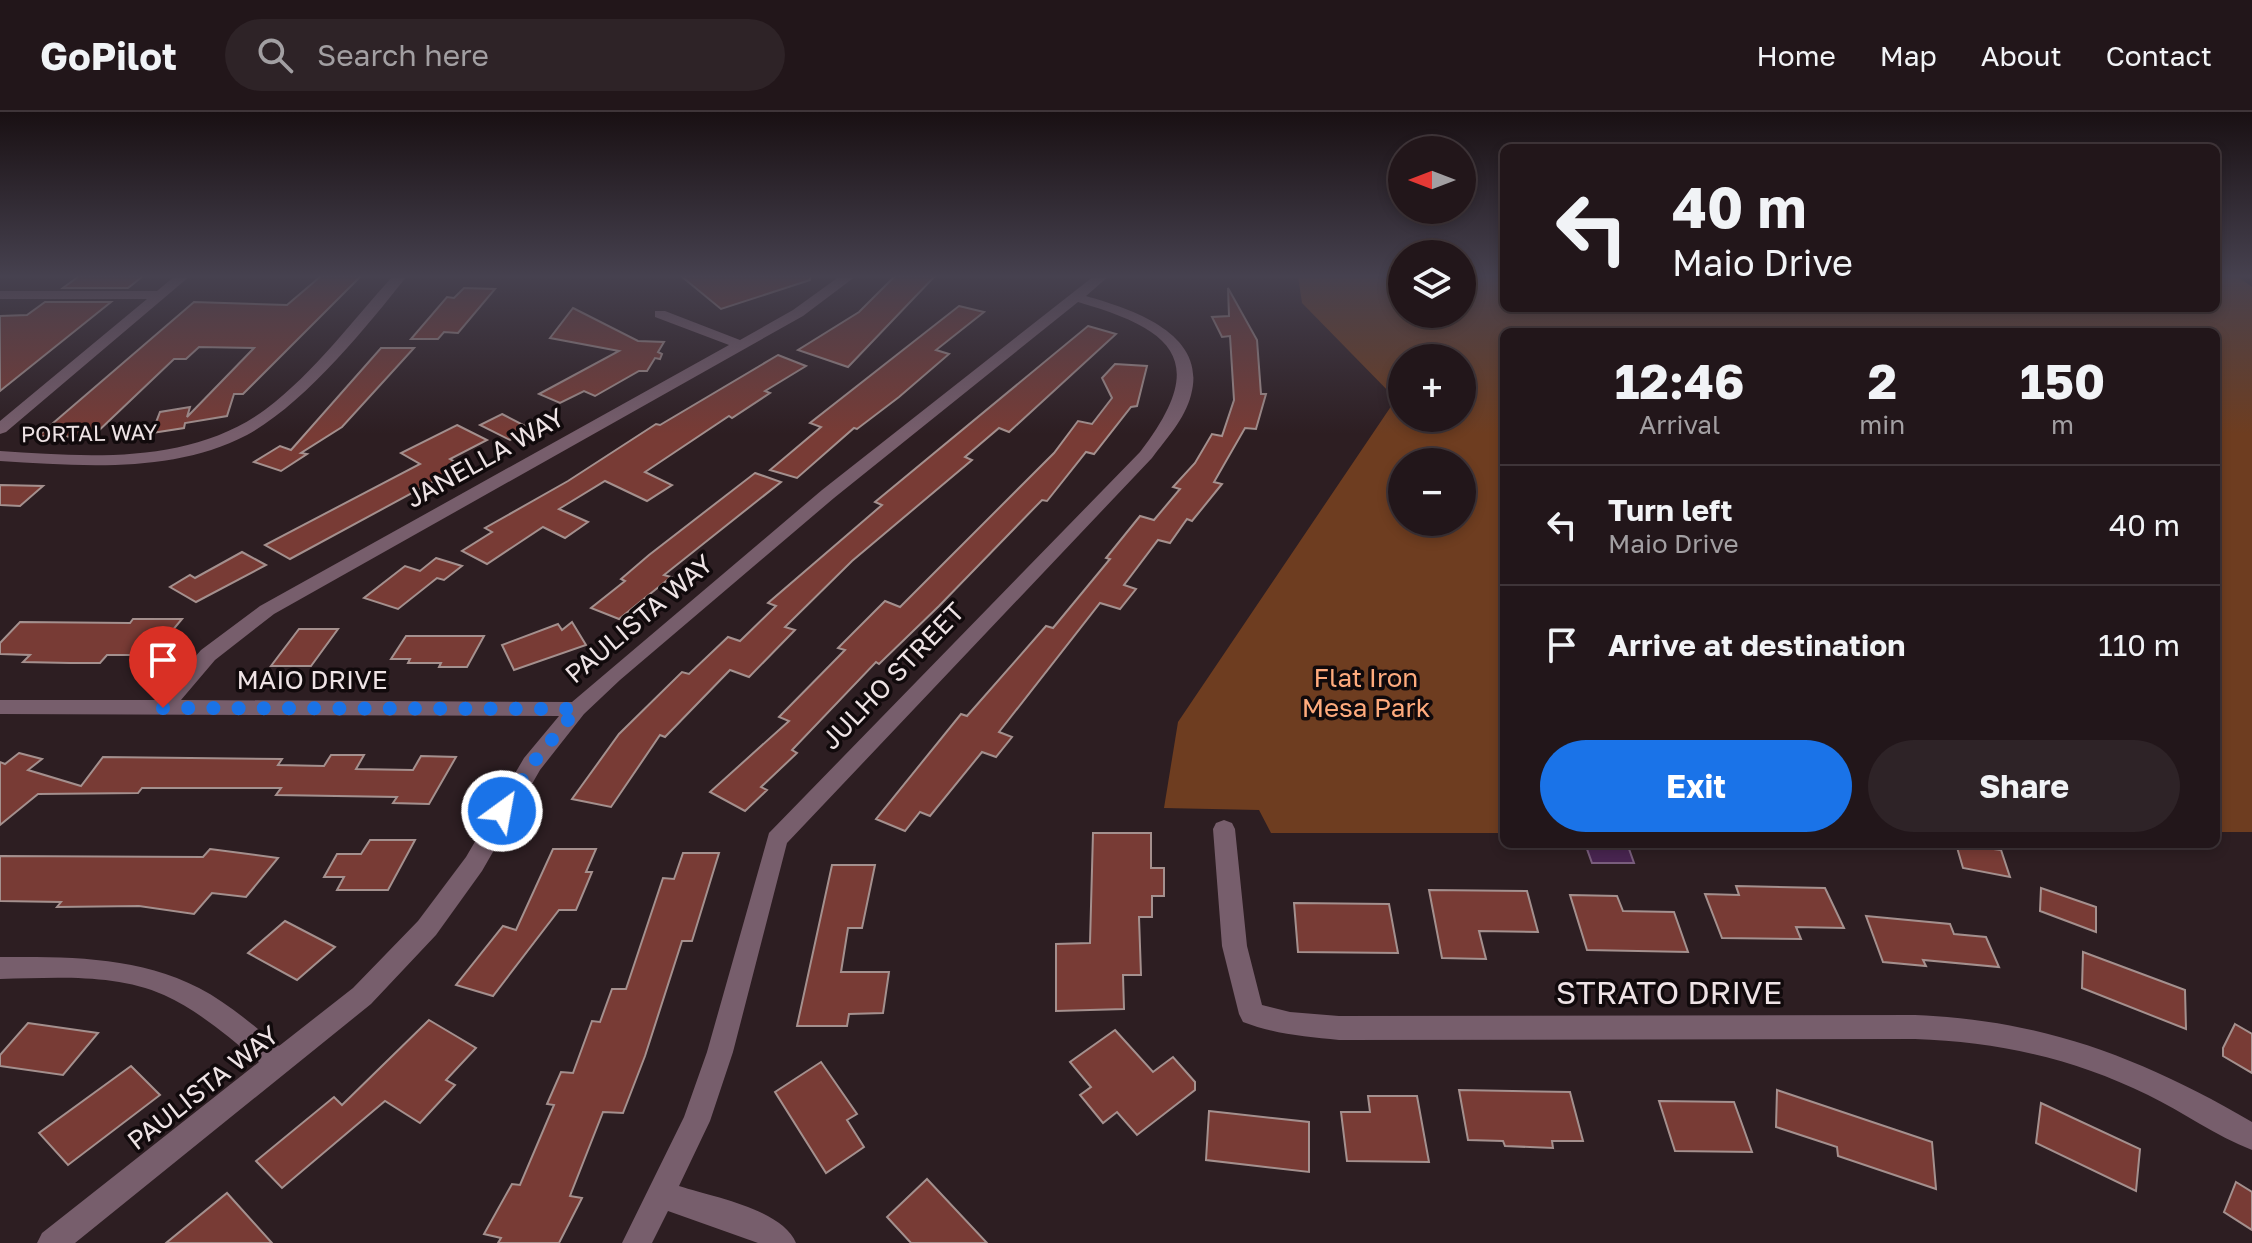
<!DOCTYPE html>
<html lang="en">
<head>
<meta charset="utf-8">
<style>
	body { margin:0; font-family:"Golos Text",sans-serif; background:#2e2327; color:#f1f3f6; height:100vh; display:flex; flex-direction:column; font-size:30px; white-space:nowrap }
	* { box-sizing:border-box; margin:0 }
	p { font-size:26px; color:#a29fa2 }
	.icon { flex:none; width:44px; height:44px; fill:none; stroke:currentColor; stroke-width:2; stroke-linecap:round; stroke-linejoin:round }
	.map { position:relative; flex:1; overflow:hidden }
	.panel { position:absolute; left:1500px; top:216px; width:720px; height:520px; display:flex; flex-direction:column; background:#22161a; border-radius:12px; box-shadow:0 4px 12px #0003,0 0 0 2px #3f3539 }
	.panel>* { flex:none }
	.guide { position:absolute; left:1500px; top:32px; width:720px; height:168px; border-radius:12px; box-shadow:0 4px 12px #0003,0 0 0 2px #3f3539; background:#22161a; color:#f1f3f6; overflow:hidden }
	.needle { width:52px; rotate:270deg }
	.controls { position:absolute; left:1388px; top:24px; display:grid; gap:16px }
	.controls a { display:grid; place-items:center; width:88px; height:88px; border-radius:50%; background:#22161a; box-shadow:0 4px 12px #0003,0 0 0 2px #3f3539; font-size:40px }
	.pin { position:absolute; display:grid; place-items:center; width:68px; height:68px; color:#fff; margin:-82px -34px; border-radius:50% 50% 50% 0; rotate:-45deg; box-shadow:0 0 8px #0007 }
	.pin .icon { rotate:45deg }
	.me { position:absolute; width:88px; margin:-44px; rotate:32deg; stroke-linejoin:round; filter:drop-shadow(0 0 6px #0008) }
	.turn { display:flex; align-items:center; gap:28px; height:168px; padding:0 40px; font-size:36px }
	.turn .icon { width:104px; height:104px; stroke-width:2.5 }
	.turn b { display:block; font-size:56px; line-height:68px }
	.eta { display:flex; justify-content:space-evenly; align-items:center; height:136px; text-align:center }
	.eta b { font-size:48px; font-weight:700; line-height:56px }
	.action { display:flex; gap:16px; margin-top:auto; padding:16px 40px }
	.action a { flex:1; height:92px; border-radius:48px; background:#1a73e8; color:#fff; font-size:32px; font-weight:700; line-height:92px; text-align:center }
	.action a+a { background:#2e2327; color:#f1f3f6 }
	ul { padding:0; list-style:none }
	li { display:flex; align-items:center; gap:24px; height:120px; padding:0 40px; border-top:2px solid #3f3539 }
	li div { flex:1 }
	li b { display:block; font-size:30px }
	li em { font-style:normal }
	header { display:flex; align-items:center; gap:48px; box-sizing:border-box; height:112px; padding:0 40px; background:#22161a; border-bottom:2px solid #3f3539 }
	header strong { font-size:38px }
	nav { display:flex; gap:44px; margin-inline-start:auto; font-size:28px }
	.search { width:560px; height:72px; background:#2e2327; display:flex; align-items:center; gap:20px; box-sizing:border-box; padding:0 28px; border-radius:44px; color:#a29fa2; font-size:30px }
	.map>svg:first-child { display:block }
	.green { fill:#6e3d20; fill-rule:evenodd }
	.water { fill:#492551; stroke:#7a5e7d; stroke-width:2 }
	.building { fill:#783b35; stroke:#a4908e; stroke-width:2 }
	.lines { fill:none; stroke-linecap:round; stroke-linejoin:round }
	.street { fill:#775e6c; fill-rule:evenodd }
	.route { stroke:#1a73e8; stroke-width:14; stroke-dasharray:0 25.2 }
	.labels { text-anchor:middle; stroke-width:7; stroke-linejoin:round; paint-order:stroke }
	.far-street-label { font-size:22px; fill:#eee3e5; stroke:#110a0c }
	.street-label { font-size:26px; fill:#eee3e5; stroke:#110a0c }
	.park-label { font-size:26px; fill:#ffab7d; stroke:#110a0c }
	.near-street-label { font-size:32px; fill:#eee3e5; stroke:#110a0c }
</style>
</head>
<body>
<header>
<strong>GoPilot</strong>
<div class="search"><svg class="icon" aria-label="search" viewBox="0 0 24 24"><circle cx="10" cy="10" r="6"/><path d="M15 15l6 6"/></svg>Search here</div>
<nav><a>Home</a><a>Map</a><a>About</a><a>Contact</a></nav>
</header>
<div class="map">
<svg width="2252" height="1131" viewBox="0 0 2252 1131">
	<rect width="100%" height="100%" fill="#2d1e22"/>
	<!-- green -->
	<path class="green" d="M1298 164H1402V202H1462V164H1504V196H2216V164H2237L2252 175V720H2216V220H1504V721H1271L1259 698 1164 696 1178 610 1396 287 1302 191ZM1462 246V306H1402V246ZM1462 350V410H1402V350Z"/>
	<!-- water -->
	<polygon class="water" points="1607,735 1629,737 1634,751 1592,751 1587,737"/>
	<!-- building -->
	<g class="building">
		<polygon points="79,164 143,164 128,176 63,176"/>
		<polygon points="321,164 361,164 243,282 234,282 227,304 185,311 184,316 152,321 160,300 190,295 187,305 254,236 199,235 186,247 174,247 92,325 38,324 194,190 287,193"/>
		<polygon points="681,164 810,164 810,168 721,197"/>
		<polygon points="895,164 935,164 848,255 798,238 859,200"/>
		<polygon points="464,176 495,177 458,221 444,220 438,227 411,227 447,185 454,186"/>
		<polygon points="1228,176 1257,228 1261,282 1266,282 1256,317 1245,316 1214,370 1222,372 1192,409 1187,407 1170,431 1158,428 1124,473 1136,477 1120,497 1100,491 999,620 1012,625 996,645 982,640 930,704 920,700 905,719 876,707 961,602 967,604 1046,514 1053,516 1110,447 1106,446 1140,404 1154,408 1180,377 1173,375 1195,351 1212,322 1222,324 1234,288 1230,224 1222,225 1212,205 1229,204"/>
		<polygon points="45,190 111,190 0,279 0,204 27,203"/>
		<polygon points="959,194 984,200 936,238 949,242 899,285 857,317 854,316 797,366 770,358 821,315 810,311"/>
		<polygon points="573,196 638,229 664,230 658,240 662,242 660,247 655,246 647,259 639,259 595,284 584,279 560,291 539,282 619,239 550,226"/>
		<polygon points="1088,214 1116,222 1009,320 999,316 965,345 972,348 852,449 785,515 795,518 749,565 730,558 665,625 660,623 611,695 572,687 619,622 682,560 689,562 728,525 740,529 776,494 768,491 882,393 875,390"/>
		<polygon points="381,236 414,236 342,315 301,341 307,342 281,359 254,350 280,334 291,338"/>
		<polygon points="778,243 806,254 765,279 770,281 732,306 729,304 645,360 672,373 647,389 605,369 559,397 588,410 565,426 543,415 487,452 462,439 492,420 485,416 568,369 656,312 660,313"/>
		<polygon points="1115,252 1147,254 1137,294 1131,295 1094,342 1086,340 1047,389 1042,388 939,494 879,552 876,550 792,638 797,641 761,675 767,678 745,699 710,680 789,609 779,605 845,538 838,536 885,489 900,495 1054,341 1078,309 1092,312 1112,286 1102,266"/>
		<polygon points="502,302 531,317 510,328 480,313"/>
		<polygon points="457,313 487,328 450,347 462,354 290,447 265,433 420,352 401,341"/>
		<polygon points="755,361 781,370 664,463 671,465 619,507 591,496 625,469 621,467 649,443"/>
		<polygon points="0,373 43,374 20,394 0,393"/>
		<polygon points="242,440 266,453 196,490 170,475 190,463 195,466"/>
		<polygon points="436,446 462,454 444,468 437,466 398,497 364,486 405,454 420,459"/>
		<polygon points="133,507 182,507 152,543 107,543 100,551 70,551 23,550 30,543 0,542 0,531 20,510 130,511"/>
		<polygon points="572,510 586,533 514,558 502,533 558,512 562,518"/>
		<polygon points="299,517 338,517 311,554 271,554"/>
		<polygon points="406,524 484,524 467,555 439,555 441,551 408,551 410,547 391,547"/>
		<polygon points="19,641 42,647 28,658 81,674 103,645 282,647 278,653 324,654 331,643 364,643 356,657 413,658 421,644 456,645 429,692 393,691 397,685 276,683 281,676 142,676 138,681 38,682 0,713 0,650 5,652"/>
		<polygon points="1093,721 1151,721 1151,756 1164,756 1164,784 1152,784 1152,805 1139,805 1141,863 1123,863 1124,897 1056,899 1056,832 1090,831"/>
		<polygon points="370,728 415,728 388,778 337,778 344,765 324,765 337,742 361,742"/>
		<polygon points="1956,732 2001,738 2010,765 1963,756"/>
		<polygon points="210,737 278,746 246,785 212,781 194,802 139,794 57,795 61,790 0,789 0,744 203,745"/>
		<polygon points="553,737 596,737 586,760 592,760 576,798 559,798 493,884 456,873 503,814 516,818"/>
		<polygon points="683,741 719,741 692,829 682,829 645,944 623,1001 603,1000 570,1084 582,1086 559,1131 498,1131 501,1126 484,1122 512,1072 520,1073 554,993 547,992 561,960 573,961 592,909 600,910 612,877 626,877 663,766 674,767"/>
		<polygon points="832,753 875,753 862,816 848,816 841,860 889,860 883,901 849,902 847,914 797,914"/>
		<polygon points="1736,774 1825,776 1844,816 1796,815 1801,827 1722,826 1705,782 1739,783"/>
		<polygon points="2041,776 2096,795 2096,820 2040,799"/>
		<polygon points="1429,778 1527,779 1538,820 1479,819 1486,847 1442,846"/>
		<polygon points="1570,783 1617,784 1623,799 1674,800 1688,840 1587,838"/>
		<polygon points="1294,791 1389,792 1398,841 1298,840"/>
		<polygon points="1866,804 1950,812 1954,822 1986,825 1999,855 1923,848 1926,854 1883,850"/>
		<polygon points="285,809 335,835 297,868 248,841"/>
		<polygon points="2083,840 2185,878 2186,917 2082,876"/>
		<polygon points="429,908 476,936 446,968 455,973 420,1011 385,989 282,1076 256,1049 334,985 342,993"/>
		<polygon points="28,911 98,921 63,963 0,954 0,943"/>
		<polygon points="2235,912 2252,922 2252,961 2223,944 2223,936"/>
		<polygon points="1115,918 1153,960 1173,945 1195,970 1195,978 1137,1023 1117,1000 1103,1011 1080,983 1091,975 1070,950"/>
		<polygon points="821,950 857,1002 847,1008 864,1035 826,1061 775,980"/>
		<polygon points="131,954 160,983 68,1053 39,1021"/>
		<polygon points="1459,978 1570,980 1583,1029 1552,1029 1553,1036 1505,1034 1503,1029 1468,1028"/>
		<polygon points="1777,978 1932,1030 1936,1077 1838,1044 1837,1035 1776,1015"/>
		<polygon points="1368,984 1417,984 1429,1050 1347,1049 1341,1000 1370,1000"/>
		<polygon points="1659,989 1734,990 1752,1040 1675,1039"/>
		<polygon points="2041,991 2140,1037 2136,1079 2036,1031"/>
		<polygon points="1209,999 1309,1010 1309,1060 1206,1048"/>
		<polygon points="927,1067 987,1131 911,1131 887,1105"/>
		<polygon points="2236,1070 2252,1080 2252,1118 2224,1100"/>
		<polygon points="227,1081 272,1131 166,1131"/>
	</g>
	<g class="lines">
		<!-- street -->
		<g class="street">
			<polygon points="175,164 190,164 6,320 0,322 0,309 147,187 0,187 0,179 157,179"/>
			<path d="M393 164H407C366 216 304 292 247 323 172 362 81 354 0 349V339C89 345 190 353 266 297 315 260 352 209 393 164Z"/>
			<path d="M840 164H856L803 204 274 502 215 548 181 588 572 590 822 378 1094 164H1109L1086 184C1131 197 1208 221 1191 283 1185 307 1166 327 1152 346L787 731 733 940 710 1009 679 1074C713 1085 782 1097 796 1131H758L668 1099 652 1131H622L684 1005 707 940 769 721 1140 340C1210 249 1175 218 1078 190L834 386 620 568 584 602 540 658 482 759 436 823 371 892 75 1131H37L42 1121 259 950C229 925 199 899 164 883 114 861 53 866 0 867V845C69 845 137 844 199 876 228 891 254 914 279 934L353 876 418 809 466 745 524 646 559 604 0 602V588H158L201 538 260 494 729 233 655 205V199H665L740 228 793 198Z"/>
			<path d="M1224 708 1232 711 1235 717 1247 834 1262 893 1290 900 1339 904 1915 903C2043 908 2142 946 2252 1010V1038C2216 1024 2183 1000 2148 983 2073 946 1998 930 1915 927L1339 928C1306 925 1274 922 1243 910L1239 902 1222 834 1213 717 1216 711Z"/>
		</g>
	</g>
	<!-- sky -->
	<linearGradient id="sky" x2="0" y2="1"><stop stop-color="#191013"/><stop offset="0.51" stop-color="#46414f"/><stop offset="1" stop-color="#46414f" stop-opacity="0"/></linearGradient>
	<rect width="2252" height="322" fill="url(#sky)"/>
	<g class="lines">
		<!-- route -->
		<polyline class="route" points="163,596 577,597 532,652 502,699"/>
	</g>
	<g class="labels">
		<!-- far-street labels -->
		<g class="far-street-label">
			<text transform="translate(89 321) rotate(-1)" y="8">PORTAL WAY</text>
		</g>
		<!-- street labels -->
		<g class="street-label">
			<text transform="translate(485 346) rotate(-29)" y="9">JANELLA WAY</text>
			<text transform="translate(639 507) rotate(-40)" y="9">PAULISTA WAY</text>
			<text transform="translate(893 564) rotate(-46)" y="9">JULHO STREET</text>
			<text x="312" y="577">MAIO DRIVE</text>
			<text transform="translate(203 976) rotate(-38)" y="9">PAULISTA WAY</text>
		</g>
		<!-- park labels -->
		<g class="park-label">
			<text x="1366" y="575">Flat Iron<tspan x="1366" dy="30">Mesa Park</tspan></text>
		</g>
		<!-- near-street labels -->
		<g class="near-street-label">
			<text x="1669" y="892">STRATO DRIVE</text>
		</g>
	</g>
</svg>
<div class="controls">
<a><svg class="needle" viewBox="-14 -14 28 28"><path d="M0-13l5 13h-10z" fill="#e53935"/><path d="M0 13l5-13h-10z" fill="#a29fa2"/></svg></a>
<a><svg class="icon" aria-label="layers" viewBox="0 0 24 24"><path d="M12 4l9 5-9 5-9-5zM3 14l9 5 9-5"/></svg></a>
<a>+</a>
<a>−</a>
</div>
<div class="pin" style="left:163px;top:596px;background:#d93025"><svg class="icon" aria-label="arrive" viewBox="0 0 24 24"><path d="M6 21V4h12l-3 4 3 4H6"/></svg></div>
<svg class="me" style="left:502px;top:699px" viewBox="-20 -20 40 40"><circle r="17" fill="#1a73e8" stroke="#fff" stroke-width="3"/><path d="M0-11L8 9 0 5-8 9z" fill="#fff"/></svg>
<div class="guide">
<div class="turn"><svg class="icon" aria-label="left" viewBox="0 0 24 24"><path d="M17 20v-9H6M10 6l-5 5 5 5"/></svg><div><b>40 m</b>Maio Drive</div></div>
</div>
<section class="panel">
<div class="eta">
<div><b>12:46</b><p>Arrival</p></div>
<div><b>2</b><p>min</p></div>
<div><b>150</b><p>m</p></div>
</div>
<ul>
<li><svg class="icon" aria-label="left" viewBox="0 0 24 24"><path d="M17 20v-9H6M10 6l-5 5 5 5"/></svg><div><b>Turn left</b><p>Maio Drive</p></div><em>40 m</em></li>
<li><svg class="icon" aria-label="arrive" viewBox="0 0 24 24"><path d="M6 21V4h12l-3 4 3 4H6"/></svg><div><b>Arrive at destination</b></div><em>110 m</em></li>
</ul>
<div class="action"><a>Exit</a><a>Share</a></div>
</section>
</div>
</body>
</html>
